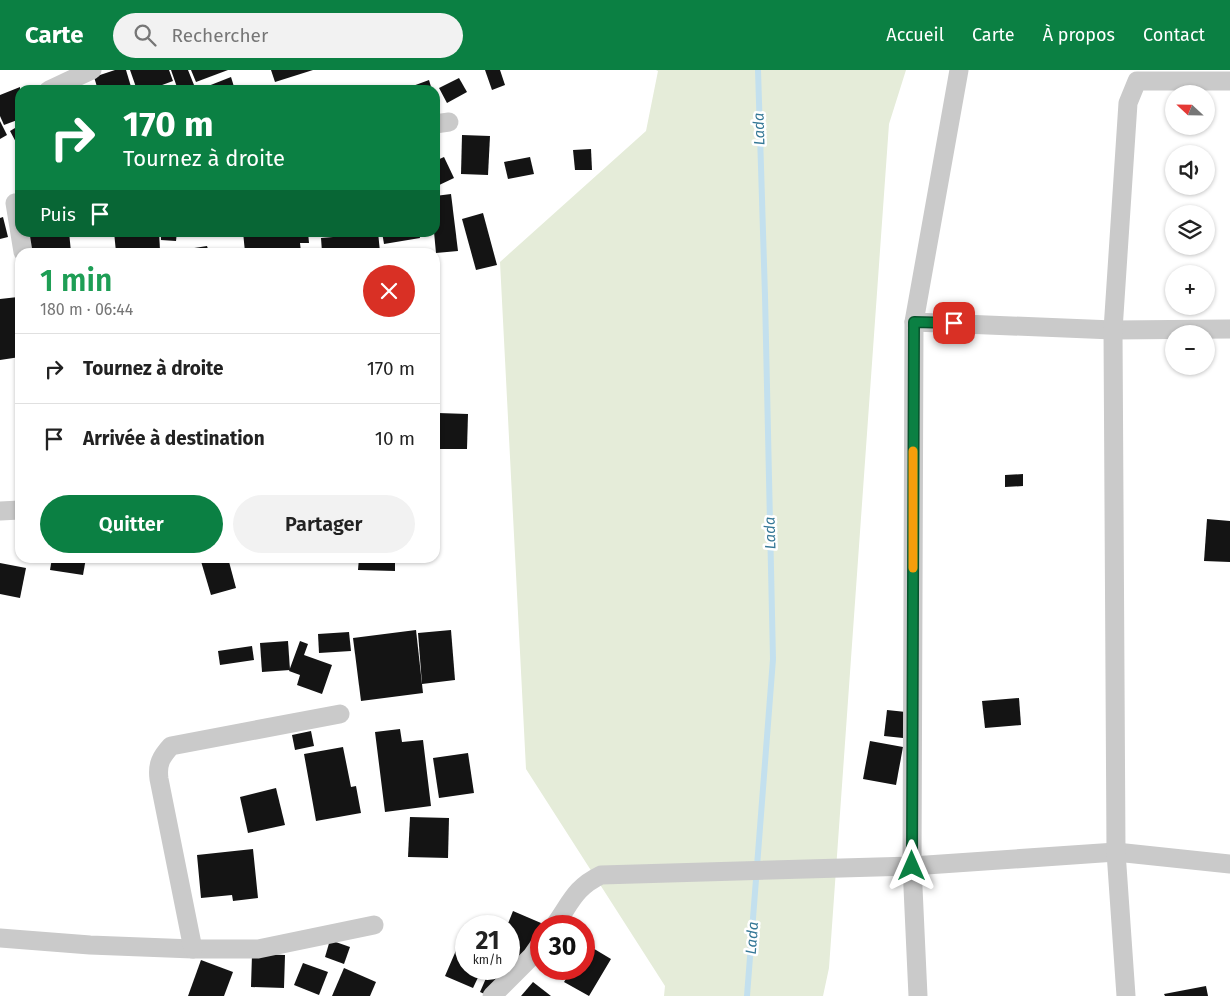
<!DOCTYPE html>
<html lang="fr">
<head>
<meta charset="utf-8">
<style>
	body { margin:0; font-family:"Fira Sans",sans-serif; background:#f2f2f2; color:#222; height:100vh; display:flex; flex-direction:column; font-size:19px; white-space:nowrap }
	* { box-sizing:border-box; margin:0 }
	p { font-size:16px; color:#767676 }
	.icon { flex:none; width:28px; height:28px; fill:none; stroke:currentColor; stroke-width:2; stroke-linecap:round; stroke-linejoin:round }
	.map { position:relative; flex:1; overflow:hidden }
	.sheet { position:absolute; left:15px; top:178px; width:425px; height:315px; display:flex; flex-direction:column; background:#fff; border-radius:15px; box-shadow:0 1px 4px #0004 }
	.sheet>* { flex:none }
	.top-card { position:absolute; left:15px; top:15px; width:425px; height:152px; border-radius:15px; box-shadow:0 1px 4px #0004; background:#0b8043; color:#fff; overflow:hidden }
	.needle { width:32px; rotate:292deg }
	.tools { position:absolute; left:1165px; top:15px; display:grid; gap:10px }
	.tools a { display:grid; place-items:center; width:50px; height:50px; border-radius:50%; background:#fff; box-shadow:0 1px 4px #0004; font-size:25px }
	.speed { position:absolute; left:455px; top:845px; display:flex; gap:10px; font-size:25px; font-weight:700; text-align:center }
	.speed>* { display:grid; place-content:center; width:65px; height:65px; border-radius:50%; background:#fff; box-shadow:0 1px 4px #0004; line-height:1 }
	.speed small { font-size:12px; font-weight:400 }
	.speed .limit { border:8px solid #d22; background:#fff; color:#111 }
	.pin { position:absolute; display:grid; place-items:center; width:42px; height:42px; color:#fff; margin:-21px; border-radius:10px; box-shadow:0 2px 8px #0006 }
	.me { position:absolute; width:55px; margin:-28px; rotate:0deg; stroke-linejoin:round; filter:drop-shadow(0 0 4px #0008) }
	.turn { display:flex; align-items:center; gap:18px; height:105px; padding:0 25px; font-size:22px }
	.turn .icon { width:65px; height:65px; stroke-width:2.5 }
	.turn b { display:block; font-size:35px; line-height:42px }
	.then { display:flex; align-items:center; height:48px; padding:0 25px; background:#0003; gap:10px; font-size:19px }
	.round { display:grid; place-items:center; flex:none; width:52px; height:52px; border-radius:26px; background:#f2f2f2 }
	.head { display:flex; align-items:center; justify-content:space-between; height:85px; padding:0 25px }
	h1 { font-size:30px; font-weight:600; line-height:38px; color:#1e9e55 }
	.action { display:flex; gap:10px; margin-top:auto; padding:10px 25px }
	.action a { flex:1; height:58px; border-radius:30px; background:#0b8043; color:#fff; font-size:20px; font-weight:600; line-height:58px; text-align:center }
	.action a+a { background:#f2f2f2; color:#222 }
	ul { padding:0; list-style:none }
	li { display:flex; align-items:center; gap:15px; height:70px; padding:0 25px; border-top:1px solid #e0e0e0 }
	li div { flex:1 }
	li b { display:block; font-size:19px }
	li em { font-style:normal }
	header { display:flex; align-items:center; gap:30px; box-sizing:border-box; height:70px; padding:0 25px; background:#0b8043; color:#fff }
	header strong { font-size:24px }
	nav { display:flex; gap:28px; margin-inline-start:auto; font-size:18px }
	.search { width:350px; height:45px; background:#f2f2f2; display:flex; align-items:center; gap:12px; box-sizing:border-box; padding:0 18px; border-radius:28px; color:#767676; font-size:19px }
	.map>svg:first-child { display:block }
	.green { fill:#e5ecd9 }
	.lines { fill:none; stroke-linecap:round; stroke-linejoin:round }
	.stream { stroke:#c3e0ee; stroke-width:6 }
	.building { fill:#141414 }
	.street { stroke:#cacaca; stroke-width:19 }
	.route-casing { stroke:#07532c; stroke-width:12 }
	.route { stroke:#0b8043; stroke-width:9 }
	.slow { stroke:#f59e0b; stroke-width:9 }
	.labels { text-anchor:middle; stroke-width:5; stroke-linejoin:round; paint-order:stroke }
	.water-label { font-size:15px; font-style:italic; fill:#347796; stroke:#fff }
</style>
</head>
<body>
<header>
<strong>Carte</strong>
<div class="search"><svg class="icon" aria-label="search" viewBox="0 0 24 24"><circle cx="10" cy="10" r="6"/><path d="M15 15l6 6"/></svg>Rechercher</div>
<nav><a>Accueil</a><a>Carte</a><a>À propos</a><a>Contact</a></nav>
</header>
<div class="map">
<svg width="1230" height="926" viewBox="0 0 1230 926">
	<rect width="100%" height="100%" fill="#fff"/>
	<!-- green -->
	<polygon class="green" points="656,0 906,0 889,54 829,898 823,926 664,926 665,916 526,699 500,192 646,61 658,1"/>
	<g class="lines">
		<!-- stream -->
		<polyline class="stream" points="747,926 773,589 765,226 758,0"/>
	</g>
	<!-- building -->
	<g class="building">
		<polygon points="115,0 126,0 132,20 98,20 94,7"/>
		<polygon points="130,0 169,0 173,11 154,18 155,20 137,20"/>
		<polygon points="171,0 188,0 196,20 178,20"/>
		<polygon points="191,0 228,0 196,12"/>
		<polygon points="271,0 313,0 275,12"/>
		<polygon points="485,0 500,0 505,15 492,20"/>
		<polygon points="231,7 235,20 198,20"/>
		<polygon points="459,8 467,22 447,33 439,18"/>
		<polygon points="429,10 432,20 402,20"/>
		<polygon points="20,17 20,49 4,55 0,46 0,25"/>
		<polygon points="0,51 7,65 0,69"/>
		<polygon points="20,55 20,75 18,76 10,61"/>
		<polygon points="462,65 490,66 488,105 461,104"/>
		<polygon points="591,79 592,100 575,100 573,80"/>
		<polygon points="444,87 454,108 435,117 435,91"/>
		<polygon points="530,87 534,104 508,109 504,92"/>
		<polygon points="451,124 458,181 436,183 434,162 435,126"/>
		<polygon points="483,143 497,195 476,200 462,149"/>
		<polygon points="3,147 8,167 0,169 0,148"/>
		<polygon points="26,162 69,162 71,182 29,182"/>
		<polygon points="114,162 159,162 160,180 116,182"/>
		<polygon points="161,162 177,162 176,171 161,170"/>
		<polygon points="243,162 308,162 309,173 300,173 301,182 245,182"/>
		<polygon points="357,162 378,162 380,182 322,182 321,168 357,165"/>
		<polygon points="382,162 419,162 420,168 384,174"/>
		<polygon points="207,176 209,182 189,182 188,179"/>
		<polygon points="18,227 20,247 20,287 0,290 0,229"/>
		<polygon points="438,343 468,344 467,379 437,379"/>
		<polygon points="1023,404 1023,416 1005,417 1005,405"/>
		<polygon points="1207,449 1230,451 1230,492 1204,491"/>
		<polygon points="52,488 86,488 83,505 50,500"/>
		<polygon points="200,488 228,488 236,518 211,525"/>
		<polygon points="359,488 395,488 395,501 358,500"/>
		<polygon points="0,493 26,498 20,528 0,524"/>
		<polygon points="416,560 423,623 361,631 353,568"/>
		<polygon points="451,560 455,610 422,614 418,563"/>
		<polygon points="349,562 351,581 319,583 318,564"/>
		<polygon points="288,571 290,600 262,602 260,573"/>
		<polygon points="300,571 308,574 304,585 332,595 322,624 297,615 300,605 289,601"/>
		<polygon points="252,576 254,590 220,595 218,581"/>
		<polygon points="1019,628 1021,655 985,658 982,631"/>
		<polygon points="887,640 906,642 903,668 884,666"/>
		<polygon points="400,659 402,672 423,670 431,736 385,742 375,662"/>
		<polygon points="311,661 314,676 295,680 292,665"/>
		<polygon points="870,671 903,677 896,715 863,709"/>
		<polygon points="343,677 351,717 356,716 361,743 316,751 304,684"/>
		<polygon points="468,683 474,723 439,728 433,688"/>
		<polygon points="276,718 285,755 248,763 240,727"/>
		<polygon points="410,747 449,748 448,788 408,787"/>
		<polygon points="253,779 258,828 233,831 232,825 201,828 197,785"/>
		<polygon points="513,841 541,853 523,894 509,888 509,856 507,856"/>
		<polygon points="464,862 466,863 466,899 482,899 473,918 445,906"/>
		<polygon points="330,870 350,877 344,894 325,887"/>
		<polygon points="586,874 611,889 589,926 564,912 572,899 584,899 584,879"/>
		<polygon points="252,884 285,885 284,918 251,917"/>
		<polygon points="201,890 233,902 224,926 188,926"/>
		<polygon points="303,893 328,902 319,925 294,915"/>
		<polygon points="344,898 376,912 370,926 332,926"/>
		<polygon points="490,899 508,899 489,926 480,922"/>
		<polygon points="553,899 564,899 559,906 551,901"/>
		<polygon points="533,912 551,926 521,926"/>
		<polygon points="1206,916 1208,926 1165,926 1164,924"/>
	</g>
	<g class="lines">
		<!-- street -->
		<g class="street">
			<polyline points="49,20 92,0"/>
			<polyline points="435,54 449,52"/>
			<polyline points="15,133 23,182"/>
			<polyline points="914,252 1113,260 1230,259"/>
			<polyline points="0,441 20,440"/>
			<path d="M554 856C571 833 574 818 601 805L912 796 1116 782 1230 794"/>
			<polyline points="0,868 90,875 193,879 258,879 374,855"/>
			<path d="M193 879 159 709C157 694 161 687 171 676L340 644"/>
			<polyline points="492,926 532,886 541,873"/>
			<polyline points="918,926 912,796 914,252 959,0"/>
			<polyline points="1126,926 1116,782 1113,260 1128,33 1137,11 1230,11"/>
		</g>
	</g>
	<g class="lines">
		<!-- route casing -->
		<g class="route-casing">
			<polyline id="route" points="912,796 914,252 954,253"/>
		</g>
		<!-- route -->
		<use href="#route" class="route"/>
		<!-- slow -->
		<polyline class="slow" points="913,498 913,381"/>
	</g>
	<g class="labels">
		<!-- water labels -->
		<g class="water-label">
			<text transform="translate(759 59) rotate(-92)" y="5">Lada</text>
			<text transform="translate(770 463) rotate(-92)" y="5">Lada</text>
			<text transform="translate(752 868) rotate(-86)" y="5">Lada</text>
		</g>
	</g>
</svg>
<div class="tools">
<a><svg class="needle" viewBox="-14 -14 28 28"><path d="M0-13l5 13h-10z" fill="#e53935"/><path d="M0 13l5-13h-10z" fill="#767676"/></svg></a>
<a><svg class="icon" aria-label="sound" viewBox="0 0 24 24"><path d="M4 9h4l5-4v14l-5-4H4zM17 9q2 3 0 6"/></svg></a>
<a><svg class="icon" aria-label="layers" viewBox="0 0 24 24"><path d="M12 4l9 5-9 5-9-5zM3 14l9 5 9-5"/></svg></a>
<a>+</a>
<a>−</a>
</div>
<div class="speed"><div>21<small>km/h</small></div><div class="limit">30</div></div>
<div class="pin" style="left:954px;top:253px;background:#d93025"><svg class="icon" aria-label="arrive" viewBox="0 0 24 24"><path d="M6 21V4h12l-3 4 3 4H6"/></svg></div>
<svg class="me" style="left:912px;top:796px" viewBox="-20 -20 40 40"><path d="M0-17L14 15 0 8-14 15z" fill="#0b8043" stroke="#fff" stroke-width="4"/></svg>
<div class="top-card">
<div class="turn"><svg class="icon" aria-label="right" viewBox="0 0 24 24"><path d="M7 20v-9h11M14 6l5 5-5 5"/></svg><div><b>170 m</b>Tournez à droite</div></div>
<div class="then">Puis<svg class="icon" aria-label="arrive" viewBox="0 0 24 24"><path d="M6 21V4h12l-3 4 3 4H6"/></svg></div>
</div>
<section class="sheet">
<div class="head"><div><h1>1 min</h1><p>180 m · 06:44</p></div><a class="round" style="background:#d93025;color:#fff"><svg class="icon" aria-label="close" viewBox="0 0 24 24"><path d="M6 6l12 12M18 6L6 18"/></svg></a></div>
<ul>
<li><svg class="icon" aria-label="right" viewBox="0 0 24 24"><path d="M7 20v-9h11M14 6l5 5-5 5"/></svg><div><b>Tournez à droite</b></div><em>170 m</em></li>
<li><svg class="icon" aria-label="arrive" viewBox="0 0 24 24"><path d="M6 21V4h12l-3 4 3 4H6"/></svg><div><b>Arrivée à destination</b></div><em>10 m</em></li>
</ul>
<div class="action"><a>Quitter</a><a>Partager</a></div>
</section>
</div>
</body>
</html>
